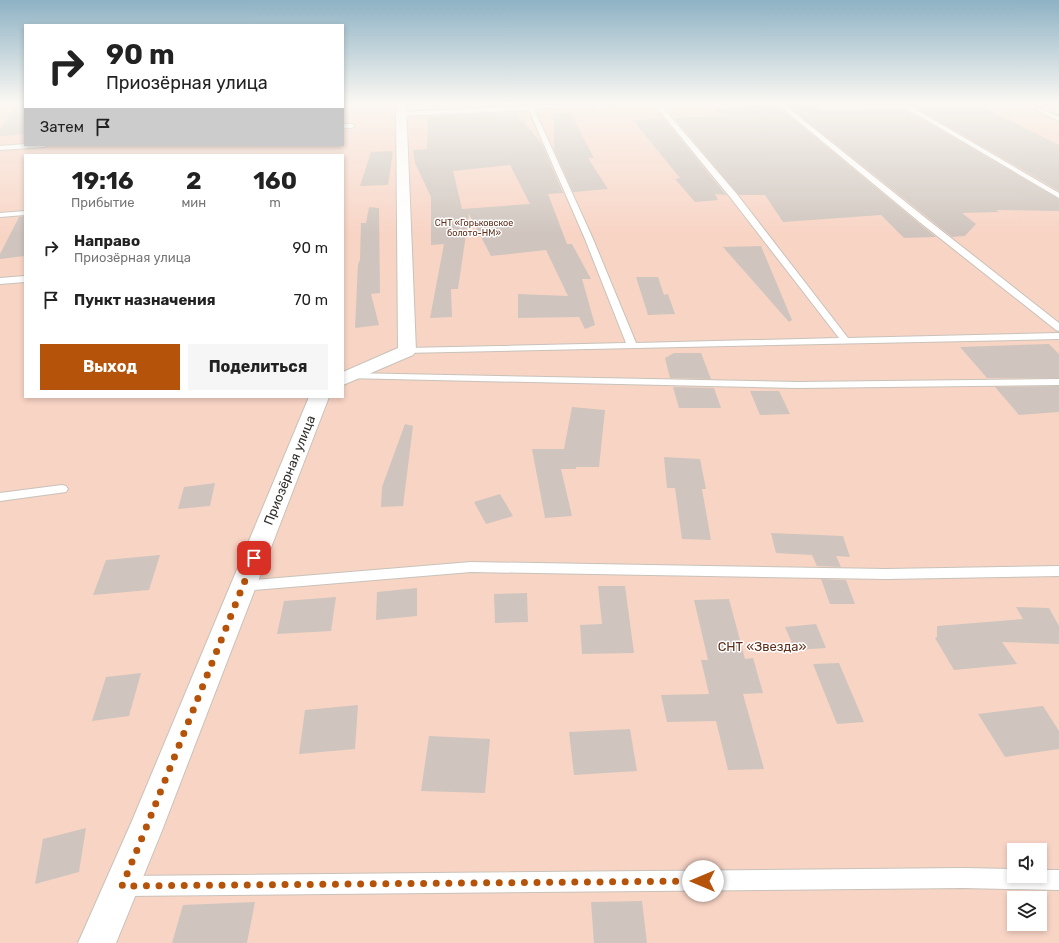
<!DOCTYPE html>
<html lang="ru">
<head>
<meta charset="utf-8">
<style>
	body { margin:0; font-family:Rubik,sans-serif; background:#f6f6f6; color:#222; height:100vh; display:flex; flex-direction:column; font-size:15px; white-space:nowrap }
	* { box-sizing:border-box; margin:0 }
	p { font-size:13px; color:#767676 }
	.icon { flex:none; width:22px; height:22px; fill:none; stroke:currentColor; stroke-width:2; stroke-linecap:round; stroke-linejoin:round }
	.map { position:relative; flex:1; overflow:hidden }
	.sheet { position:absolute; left:24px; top:154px; width:320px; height:244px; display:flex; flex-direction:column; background:#fff; border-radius:0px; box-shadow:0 2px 6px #0003 }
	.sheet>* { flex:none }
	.hud { position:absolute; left:24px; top:24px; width:320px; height:122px; border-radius:0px; box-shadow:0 2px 6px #0003; background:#fff; color:#222; overflow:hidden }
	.fabs { position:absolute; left:1007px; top:843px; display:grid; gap:8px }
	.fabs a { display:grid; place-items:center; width:40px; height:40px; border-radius:0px; background:#fff; box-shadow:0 2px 6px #0003; font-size:20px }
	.pin { position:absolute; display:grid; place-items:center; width:34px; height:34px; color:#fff; margin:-17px; border-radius:8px; box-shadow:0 2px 6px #0006 }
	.me { position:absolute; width:44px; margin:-22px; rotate:270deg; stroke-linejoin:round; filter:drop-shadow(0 0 3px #0008) }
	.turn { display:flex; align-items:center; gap:14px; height:84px; padding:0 16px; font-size:18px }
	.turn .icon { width:52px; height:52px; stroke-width:2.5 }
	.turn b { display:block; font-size:28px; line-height:34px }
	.then { display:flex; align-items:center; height:38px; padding:0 16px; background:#0003; gap:8px; font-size:15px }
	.eta { display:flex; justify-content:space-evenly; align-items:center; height:68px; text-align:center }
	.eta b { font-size:24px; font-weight:700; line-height:28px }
	.primary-button { display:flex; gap:8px; margin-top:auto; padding:8px 16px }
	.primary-button a { flex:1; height:46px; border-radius:0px; background:#b45309; color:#fff; font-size:16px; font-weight:700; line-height:46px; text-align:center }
	.primary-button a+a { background:#f6f6f6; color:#222 }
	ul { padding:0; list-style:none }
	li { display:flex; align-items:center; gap:12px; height:52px; padding:0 16px }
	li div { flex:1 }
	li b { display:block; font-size:15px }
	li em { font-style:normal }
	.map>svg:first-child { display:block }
	.green { fill:#f8d4c5; fill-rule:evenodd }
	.building { fill:#cfc5be; fill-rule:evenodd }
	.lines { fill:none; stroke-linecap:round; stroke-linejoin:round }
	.service-casing { stroke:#c8c2b9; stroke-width:2 }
	.minor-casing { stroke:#c8c2b9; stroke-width:2 }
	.service { fill:#fff; fill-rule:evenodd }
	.minor { fill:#fff; fill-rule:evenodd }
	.route { stroke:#b45309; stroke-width:7; stroke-dasharray:0 12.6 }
	.labels { text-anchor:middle; stroke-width:3; stroke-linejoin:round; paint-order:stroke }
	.far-park-label { font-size:9px; fill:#5e2e19; stroke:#fff }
	.near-street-label { font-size:13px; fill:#312f2b; stroke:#fff }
	.near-park-label { font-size:13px; fill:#5e2e19; stroke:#fff }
</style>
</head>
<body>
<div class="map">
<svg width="1059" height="943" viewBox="0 0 1059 943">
	<rect width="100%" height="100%" fill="#f6efe5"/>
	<!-- green -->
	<path class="green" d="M0 102H25V145H343V102H1059V943H0ZM25 155H343V397H25ZM1014 850H1040V876H1014ZM1014 898H1040V924H1014Z"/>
	<!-- building -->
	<g class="building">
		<polygon points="19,102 25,102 25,134 0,136 0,129"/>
		<polygon points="774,103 916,221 936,237 904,238 881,215 783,222 765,195 739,195 674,118 724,116 713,109"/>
		<polygon points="784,103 815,103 822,111 903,108 1059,199 1059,211 996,210 999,212 962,213 976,224 965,236 952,237"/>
		<polygon points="981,106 1059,145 1059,191 916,108"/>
		<path d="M515 112 542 144 563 193 548 194 567 244H572L591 279H582L595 325 585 329 579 317 518 318V294L568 296 546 250 491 256 469 214 458 289H451L452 317 430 318 444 244 431 245V197L415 163 413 150 427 149 428 116ZM510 165 530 204 462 209 453 171Z"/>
		<polygon points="554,113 570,113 594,158 588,158 608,189 573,192 554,150"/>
		<polygon points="664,119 726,195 715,194 718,200 695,202 675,179 680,178 633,120"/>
		<polygon points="393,151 388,185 360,186 371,152"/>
		<polygon points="369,207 379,208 380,293 371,294 379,325 355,328 358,264 360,260 361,223 366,223"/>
		<polygon points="25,216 25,256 0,259 0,254 19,217"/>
		<polygon points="761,246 792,320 789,322 723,247"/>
		<polygon points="636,277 658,277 664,295 668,294 675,314 648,315"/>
		<polygon points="1049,344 1059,354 1059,378 987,378 960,347"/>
		<polygon points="674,353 701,353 711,379 670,378 665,358"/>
		<polygon points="1059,386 1059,412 1019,415 995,387"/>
		<polygon points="673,387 714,388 721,408 679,408"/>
		<polygon points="750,391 779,391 790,414 760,415"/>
		<polygon points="572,407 605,410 599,467 576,467 576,469 561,469 572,516 545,518 532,449 564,449"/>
		<polygon points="405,424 413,426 403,506 381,507 382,487"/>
		<polygon points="664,457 700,459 706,489 702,489 711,540 682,539 675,488 667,488"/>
		<polygon points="215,483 210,506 178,509 184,487"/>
		<polygon points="500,494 513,516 486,524 474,502"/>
		<polygon points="771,533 843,536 850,557 836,556 841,567 817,566 812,555 776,553"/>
		<polygon points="160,555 149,590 93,595 106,560"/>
		<polygon points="821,579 846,580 855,604 830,604"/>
		<polygon points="598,586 625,586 634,653 582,654 580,625 602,624"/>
		<polygon points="417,588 417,616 376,620 377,592"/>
		<polygon points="527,593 528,622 495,623 494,594"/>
		<polygon points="336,597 331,631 277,634 284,601"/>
		<polygon points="729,599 745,659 753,658 763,693 743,694 764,769 728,770 716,721 667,722 661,695 709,694 701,660 708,660 694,600"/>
		<polygon points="1016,607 1049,608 1059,626 1059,644 1002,642 1017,664 954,670 935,638 937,637 937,626 1023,619"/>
		<polygon points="816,624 826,648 795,650 785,627"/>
		<polygon points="839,663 864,722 837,724 813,664"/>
		<polygon points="141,673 129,716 92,721 106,677"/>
		<polygon points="358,705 355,749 299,754 305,710"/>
		<polygon points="1043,706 1059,731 1059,749 1005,757 978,714"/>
		<polygon points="630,729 637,771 574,775 569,732"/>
		<polygon points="429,736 490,739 485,793 421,791"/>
		<polygon points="86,828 79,872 35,884 43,839"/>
		<polygon points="642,901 647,943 594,943 591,902"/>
		<polygon points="255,902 247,943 172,943 183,905"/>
	</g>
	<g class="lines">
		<!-- service casing -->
		<g class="service-casing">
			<g id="service">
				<path d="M525 102H531L533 106 621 102H658L736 193 848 338 1059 333V339L404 353 402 351 407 348 626 343 585 239 529 110 401 116 398 114 401 112 527 106ZM653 103 730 197 839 338 636 343 593 239 534 109Z"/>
				<polygon points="775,102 781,102 923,216 1059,323 1059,331 1056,330 917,220"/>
				<polygon points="896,102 903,102 1059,193 1059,198"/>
				<polygon points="1020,102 1027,102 1059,117 1059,121"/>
				<polygon points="343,124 352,124 355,126 352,128 343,128"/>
				<polygon points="25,144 48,145 45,147 0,150 0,146"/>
				<polygon points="25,211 25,215 0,217 0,213"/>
				<polygon points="25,276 25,282 0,284 0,278"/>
				<polygon points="349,373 798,382 1059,379 1059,385 798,388 345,378 344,376 345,374"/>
				<polygon points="62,485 66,486 68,489 66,492 0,501 0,493"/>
				<polygon points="471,562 886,569 1059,566 1059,576 886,579 471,572 242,591 237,590 235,586 237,582 242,581"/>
				<polygon points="963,868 1014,869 1014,876 1040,876 1040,870 1059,870 1059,890 963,888 125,896 118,893 115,886 118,879 125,876"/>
			</g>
		</g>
		<!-- minor casing -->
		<g class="minor-casing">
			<g id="minor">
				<polygon points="396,102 406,102 416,351 413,355 343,385 343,372 398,348"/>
				<polygon points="309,397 329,397 161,833 116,943 78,943 132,821"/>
			</g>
		</g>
		<!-- service -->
		<use href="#service" class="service"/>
		<!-- minor -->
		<use href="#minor" class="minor"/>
	</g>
	<!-- sky -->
	<linearGradient id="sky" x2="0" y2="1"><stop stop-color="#8eb2c4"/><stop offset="0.44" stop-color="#fbf8f3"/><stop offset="1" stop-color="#fbf8f3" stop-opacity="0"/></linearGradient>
	<rect width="1059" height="234" fill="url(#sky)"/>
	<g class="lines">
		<!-- route -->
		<polyline class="route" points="254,558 144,833 122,886 703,881"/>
	</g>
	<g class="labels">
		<!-- far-park labels -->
		<g class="far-park-label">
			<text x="474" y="226">СНТ «Горьковское<tspan x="474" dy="10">болото-НМ»</tspan></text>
		</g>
		<!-- near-street labels -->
		<g class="near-street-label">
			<text transform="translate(289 470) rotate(-68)" y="5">Приозёрная улица</text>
		</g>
		<!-- near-park labels -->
		<g class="near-park-label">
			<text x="762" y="651">СНТ «Звезда»</text>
		</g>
	</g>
</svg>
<div class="fabs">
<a><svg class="icon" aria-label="sound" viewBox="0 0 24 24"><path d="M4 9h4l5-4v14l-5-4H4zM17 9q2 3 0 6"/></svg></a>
<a><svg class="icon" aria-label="layers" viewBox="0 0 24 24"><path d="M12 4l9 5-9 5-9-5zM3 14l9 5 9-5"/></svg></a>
</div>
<div class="pin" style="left:254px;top:558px;background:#d93025"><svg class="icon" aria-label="arrive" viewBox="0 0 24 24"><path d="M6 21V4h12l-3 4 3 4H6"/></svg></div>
<svg class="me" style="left:703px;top:881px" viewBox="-20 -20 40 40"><circle r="19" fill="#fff"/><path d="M0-13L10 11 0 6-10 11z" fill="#b45309"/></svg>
<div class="hud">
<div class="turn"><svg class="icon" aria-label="right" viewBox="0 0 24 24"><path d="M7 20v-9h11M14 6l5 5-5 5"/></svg><div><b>90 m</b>Приозёрная улица</div></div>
<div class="then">Затем<svg class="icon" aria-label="arrive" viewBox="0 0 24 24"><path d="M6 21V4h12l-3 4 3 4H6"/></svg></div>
</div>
<section class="sheet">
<div class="eta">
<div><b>19:16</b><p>Прибытие</p></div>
<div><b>2</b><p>мин</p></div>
<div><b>160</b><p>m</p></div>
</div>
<ul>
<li><svg class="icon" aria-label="right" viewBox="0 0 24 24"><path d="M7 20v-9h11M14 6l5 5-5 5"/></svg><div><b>Направо</b><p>Приозёрная улица</p></div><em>90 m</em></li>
<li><svg class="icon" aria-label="arrive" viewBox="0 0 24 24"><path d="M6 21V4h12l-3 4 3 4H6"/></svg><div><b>Пункт назначения</b></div><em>70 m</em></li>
</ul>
<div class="primary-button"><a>Выход</a><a>Поделиться</a></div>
</section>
</div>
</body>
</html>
